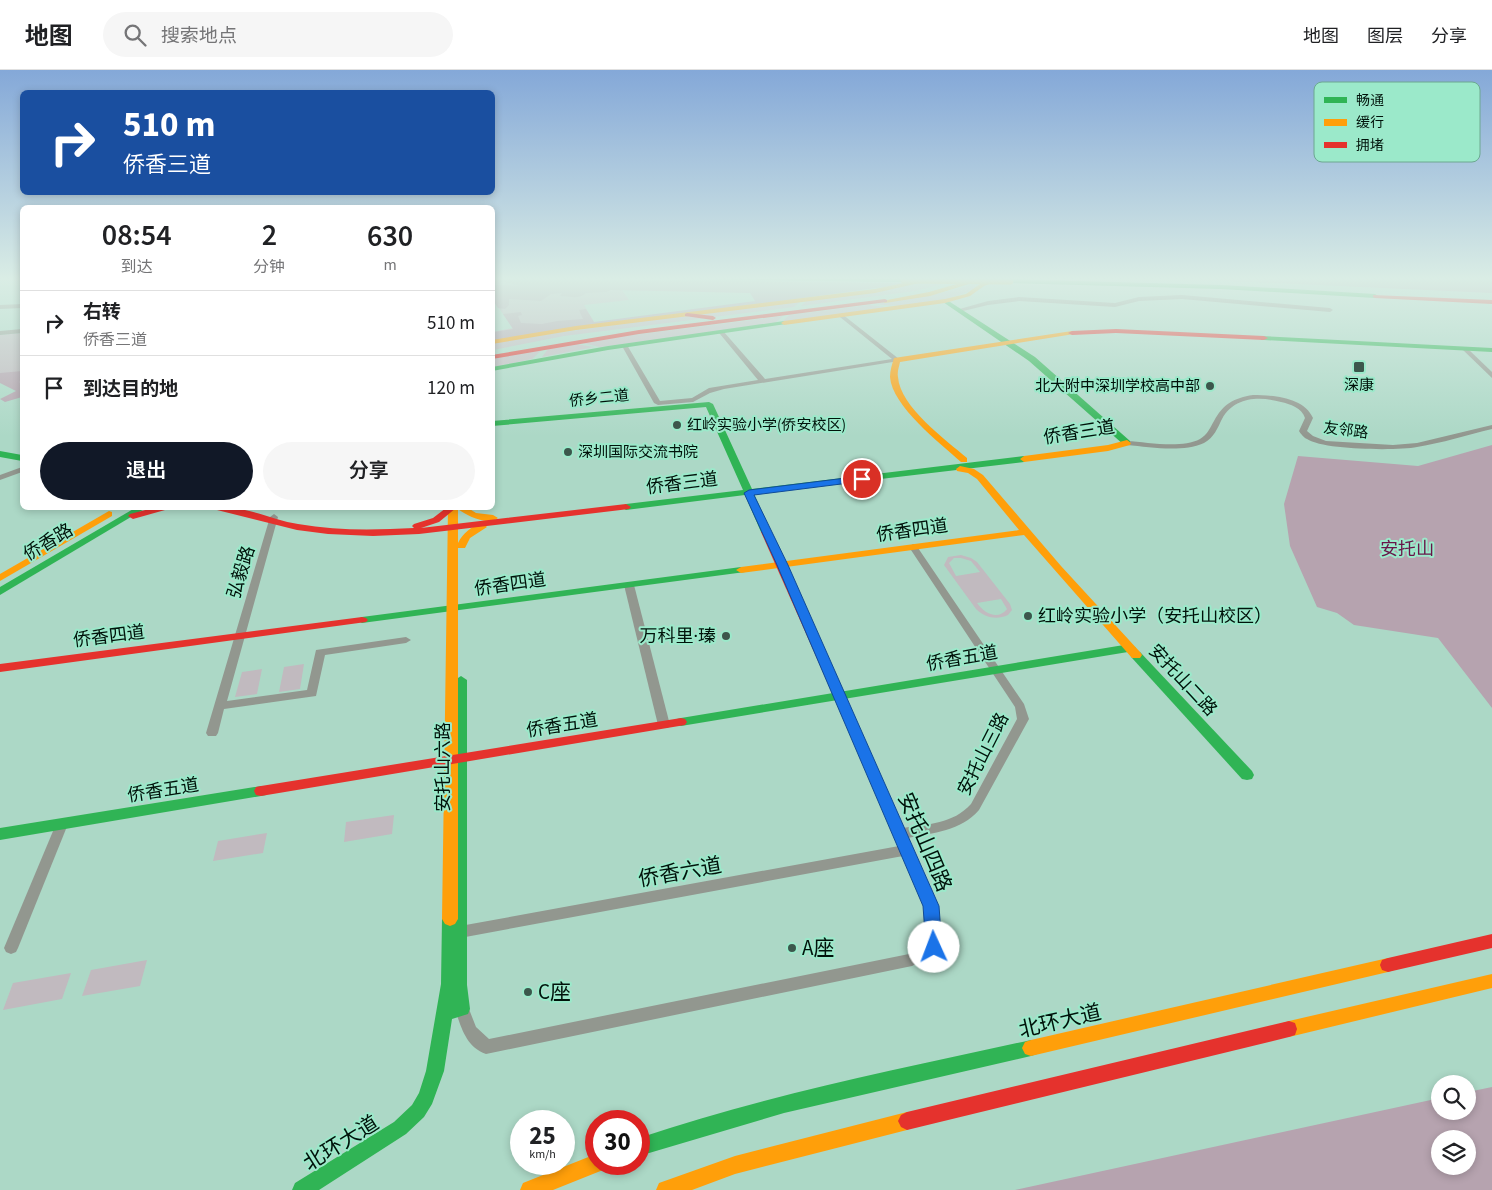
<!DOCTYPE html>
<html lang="zh">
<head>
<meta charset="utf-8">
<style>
	body { margin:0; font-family:"Source Sans 3","Noto Sans SC",sans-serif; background:#f6f6f6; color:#202124; height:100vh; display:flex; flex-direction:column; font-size:19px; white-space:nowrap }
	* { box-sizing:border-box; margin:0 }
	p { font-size:16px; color:#757577 }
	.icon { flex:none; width:28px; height:28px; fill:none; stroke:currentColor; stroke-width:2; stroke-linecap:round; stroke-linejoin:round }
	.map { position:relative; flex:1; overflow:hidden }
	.panel { position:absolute; left:20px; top:135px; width:475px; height:305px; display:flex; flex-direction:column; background:#fff; border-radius:8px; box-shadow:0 2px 8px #0003 }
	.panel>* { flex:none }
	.top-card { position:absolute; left:20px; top:20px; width:475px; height:105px; border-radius:8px; box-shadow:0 2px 8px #0003; background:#1a4fa0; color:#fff; overflow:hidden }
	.buttons { position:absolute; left:1431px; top:1005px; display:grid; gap:10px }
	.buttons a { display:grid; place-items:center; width:45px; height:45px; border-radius:50%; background:#fff; box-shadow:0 2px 8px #0003; font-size:25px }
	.speed { position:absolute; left:510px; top:1040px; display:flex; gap:10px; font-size:25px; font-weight:700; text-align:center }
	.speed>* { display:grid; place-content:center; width:65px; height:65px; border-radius:50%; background:#fff; box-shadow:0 2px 8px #0003; line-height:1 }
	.speed small { font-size:12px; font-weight:400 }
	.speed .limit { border:8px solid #d22; background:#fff; color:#111 }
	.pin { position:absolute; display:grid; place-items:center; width:42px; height:42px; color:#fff; margin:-21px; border:2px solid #fff; border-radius:50%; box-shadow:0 1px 5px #0007 }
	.me { position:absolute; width:55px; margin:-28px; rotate:358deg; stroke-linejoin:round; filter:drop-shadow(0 0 4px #0008) }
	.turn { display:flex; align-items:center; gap:18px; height:105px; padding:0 20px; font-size:22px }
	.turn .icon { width:65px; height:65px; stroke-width:2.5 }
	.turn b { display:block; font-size:35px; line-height:42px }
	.eta { display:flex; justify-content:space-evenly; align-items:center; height:85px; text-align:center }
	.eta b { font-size:30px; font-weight:600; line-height:35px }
	.primary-button { display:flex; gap:10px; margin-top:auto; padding:10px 20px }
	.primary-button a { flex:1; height:58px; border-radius:30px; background:#111827; color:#fff; font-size:20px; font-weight:600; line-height:58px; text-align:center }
	.primary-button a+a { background:#f6f6f6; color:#202124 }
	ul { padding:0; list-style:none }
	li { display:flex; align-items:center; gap:15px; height:65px; padding:0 20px; border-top:1px solid #e0e0e0 }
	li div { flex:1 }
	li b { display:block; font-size:19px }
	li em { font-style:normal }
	header { display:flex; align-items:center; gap:30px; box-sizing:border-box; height:70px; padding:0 25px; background:#fff; border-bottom:1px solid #e0e0e0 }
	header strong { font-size:24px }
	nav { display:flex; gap:28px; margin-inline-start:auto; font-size:18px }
	.search { width:350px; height:45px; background:#f6f6f6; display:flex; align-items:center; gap:12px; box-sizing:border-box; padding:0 18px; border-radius:28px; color:#757577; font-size:19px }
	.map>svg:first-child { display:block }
	.green { fill:#c1babf; fill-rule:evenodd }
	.forest { fill:#b6a3af; fill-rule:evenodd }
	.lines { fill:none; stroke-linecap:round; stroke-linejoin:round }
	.street { fill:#92978f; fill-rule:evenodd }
	.fast { fill:#30b455; fill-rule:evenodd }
	.slow { fill:#ff9f0a; fill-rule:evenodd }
	.jam { fill:#e5322d; fill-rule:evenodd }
	.slow-bridge { stroke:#ff9f0a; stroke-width:7 }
	.route { fill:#1a73e8; stroke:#114b97 }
	.poi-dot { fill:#3c574c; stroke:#9be9ca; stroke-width:2 }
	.labels { text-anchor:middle; stroke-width:4; stroke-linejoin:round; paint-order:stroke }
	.far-poi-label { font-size:15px; fill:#00120a; stroke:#9be9ca; text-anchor:start }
	.far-street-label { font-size:15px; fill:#00120a; stroke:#9be9ca }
	.street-label { font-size:18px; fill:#00120a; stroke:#9be9ca }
	.park-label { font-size:18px; fill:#681448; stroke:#9be9ca }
	.poi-label { font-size:18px; fill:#00120a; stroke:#9be9ca; text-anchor:start }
	.near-street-label { font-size:21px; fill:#00120a; stroke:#9be9ca }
	.near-poi-label { font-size:21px; fill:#00120a; stroke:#9be9ca; text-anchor:start }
	.key { fill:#9be9ca; stroke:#6ca890; stroke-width:1 }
	.key-label { font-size:14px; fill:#00120a }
</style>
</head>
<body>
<header>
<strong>地图</strong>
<div class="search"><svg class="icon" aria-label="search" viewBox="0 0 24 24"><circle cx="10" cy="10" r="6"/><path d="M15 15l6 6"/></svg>搜索地点</div>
<nav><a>地图</a><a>图层</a><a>分享</a></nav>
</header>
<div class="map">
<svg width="1492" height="1120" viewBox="0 0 1492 1120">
	<rect width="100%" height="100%" fill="#acd8c6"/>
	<!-- green -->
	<g class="green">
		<polygon points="492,210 525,216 622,220 629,230 584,235 594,252 493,262 513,258 493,230"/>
		<polygon points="920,213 942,214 915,221 801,236 808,230 874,222"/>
		<path d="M975 214V219C944 232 909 239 876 234L941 223Z"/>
		<polygon points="801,231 794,237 714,247 695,244"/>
		<polygon points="869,235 893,238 781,253 789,245"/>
		<polygon points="685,245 707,248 564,266 493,280 492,273 515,269"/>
		<polygon points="783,246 774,254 600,277 578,272"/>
		<polygon points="22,263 22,319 0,308 0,265"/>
		<polygon points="570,273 594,277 542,287 548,279"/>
		<polygon points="544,278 532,289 493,297 493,289"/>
		<path d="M961 485 971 488 977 492 1010 534 1012 540 1008 545C997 550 985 548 976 539L944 495 948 487ZM961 488 971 491 980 502 956 506 949 493 954 488ZM1001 529 1007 539C998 551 984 543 977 533Z"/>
		<polygon points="304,594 300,619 279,622 284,597"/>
		<polygon points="262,599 257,624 235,627 242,602"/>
		<polygon points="394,745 392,764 344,772 346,752"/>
		<polygon points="267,763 263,783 213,791 218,771"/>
		<polygon points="147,890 140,916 82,926 91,900"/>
		<polygon points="71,903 62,929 3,940 13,913"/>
	</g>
	<!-- forest -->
	<g class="forest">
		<path d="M493 209C632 209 772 213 912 213L493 271V262L513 259 503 244 521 242 522 245 518 246 521 253 542 254 557 251 583 249 579 240 586 239 594 252 755 231 750 223 611 220 606 222 586 223C579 230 569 226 560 226L562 223 551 224 541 231 509 229V235L505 239 498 238 493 230V215L521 216Z"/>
		<polygon points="1187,209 1492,209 1492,223"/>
		<polygon points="22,301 22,310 19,312 22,314 22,327 5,332 0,329 16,321 0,313 0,303"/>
		<polygon points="1492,375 1492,638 1438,568 1354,555 1337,543 1317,537 1290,476 1284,434 1298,386 1418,396"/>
		<path d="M1492 1017V1120H1015L1440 1028V1041H1468V1022ZM1440 1069H1468V1096H1440Z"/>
	</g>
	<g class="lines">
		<!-- street -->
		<g class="street">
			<polygon points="1182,225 1330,238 1333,240 1330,242 1182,229 1139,231 1115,237 1019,231 988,235 959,242 956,240 988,231 1019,227 1115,233 1139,227"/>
			<polygon points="22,234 22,238 0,239 0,235"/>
			<polygon points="842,244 899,289 899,291 724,319 710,323 693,332 658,335 654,333 622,276 627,275 660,331 692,328 709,318 758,310 720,264 719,263 722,261 724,262 765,309 892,289 840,247 840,245"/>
			<polygon points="22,259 22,263 0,265 0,261"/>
			<polygon points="1463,278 1467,278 1492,302 1492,308 1463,280"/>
			<path d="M1253 325C1272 325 1304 327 1313 348L1307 361 1313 366 1326 371 1393 375 1417 373 1492 355V359C1467 365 1442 373 1417 377 1397 381 1323 380 1307 369 1304 368 1301 364 1299 361L1305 348C1302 338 1290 334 1281 332 1259 326 1234 327 1222 349 1218 357 1214 368 1204 373 1181 383 1151 377 1127 375L1123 373 1127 371C1147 372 1181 379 1200 369 1207 365 1210 358 1214 351 1223 334 1234 328 1253 325Z"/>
			<polygon points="22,397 22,402 0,410 0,405"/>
			<polygon points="274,444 278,447 227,631 307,620 316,580 406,567 411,570 406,573 325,585 316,626 224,639 218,663 216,666 208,666 206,663 270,447"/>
			<path d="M913 474 916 475 1024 634 1029 649 979 740C961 761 933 763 908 768L938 836 941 877 939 881 912 896 486 984C466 977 461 957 455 939L457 934 462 932 467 934 476 957 489 969 909 884 927 874 924 836 903 786 460 868 455 866 453 862 455 858 460 856 899 776 835 627 836 624H844L845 627 903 758C928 754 953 754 971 734L1017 649 1015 637 909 477Z"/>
			<polygon points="629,512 634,515 670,655 668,658 660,658 658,655 624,515"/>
			<polygon points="62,749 66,751 68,754 18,878 16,882 11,884 6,882 4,878 56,754 58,751"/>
		</g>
		<!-- fast -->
		<g class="fast">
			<polygon points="681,209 907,209 907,210 904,212"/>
			<polygon points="1009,209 1221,215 1375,224 1378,226 1375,228 1221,219 1010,213 1007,211"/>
			<polygon points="943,230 947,230 1035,287 1130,371 1130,375 1124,375 1029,291 943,232"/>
			<polygon points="784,251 786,252 786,254 608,280 492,301 492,297 608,276"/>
			<polygon points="1261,266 1492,278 1492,282 1264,270 1261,270"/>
			<polygon points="709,332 713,334 752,419 1024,386 1028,389 1024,392 754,424 771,462 766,465 761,462 745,425 626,440 621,437 626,434 743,420 706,337 492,356 492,351"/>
			<polygon points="0,381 22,385 22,391 0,387"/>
			<polygon points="135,438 146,438 0,525 0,517"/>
			<polygon points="741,497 745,498 746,500 745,502 362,553 356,550 362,547"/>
			<polygon points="1130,574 1136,578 1134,581 681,656 677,655 675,652 677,649 681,648"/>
			<polygon points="1136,581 1140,582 1252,701 1254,705 1252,709 1247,710 1242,709 1132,588 1130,585"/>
			<polygon points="461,606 467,610 467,915 470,939 468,944 452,949 444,1001 432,1034 424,1047 406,1064 319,1120 292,1120 295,1113 394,1052 412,1035 419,1023 426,1001 441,914 442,849 445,844 452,843 455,610"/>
			<polygon points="261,716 266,717 268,721 266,725 261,726 0,770 0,758"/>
			<path d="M1031 970 1037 972 1040 978 1037 984 1031 986 784 1043 639 1086V1068C767 1025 899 999 1031 970Z"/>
		</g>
		<!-- slow -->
		<g class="slow">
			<polygon points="923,209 928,211 875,223 576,260 492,274 492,270 576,256 875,219"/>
			<polygon points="974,209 982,210 930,226 885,233 882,231 929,222"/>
			<polygon points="993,209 1001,210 984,216 970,226 945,233 784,255 781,253 784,251 945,229 966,224 980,214"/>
			<path d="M1072 261 1074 262V264L900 292C899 297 897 302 898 307 900 337 946 370 967 388V392H961C940 373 892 336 890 307 890 301 892 294 894 288Z"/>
			<polygon points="1127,370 1131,373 1130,375 1108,381 1024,392 1020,389 1024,386 1108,375"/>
			<polygon points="960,396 974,399 983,405 1061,496 1140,582 1142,585 1140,588 1132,588 1024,465 741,503 736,500 741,497 1019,460 977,409 968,403 957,401 956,399"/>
			<path d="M448 438H468L476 443 493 445 498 448C488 456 467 446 458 439V473C463 463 474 453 485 455L487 457 470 468 465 478H458V849L455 854 450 856 445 854 442 849Z"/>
			<polygon points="109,441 112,442 112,446 0,511 0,504"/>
			<polygon points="1388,888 1394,890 1396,895 1394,900 1388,902 1031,986 1025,984 1022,978 1025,972 1031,970"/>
			<polygon points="1492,904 1492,918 1289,967 1283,965 1281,959 1283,953 1289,951"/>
			<polygon points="907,1042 913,1045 916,1051 913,1057 907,1060 735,1104 692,1120 656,1120 659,1113 735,1086"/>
			<polygon points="596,1084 596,1094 605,1094 603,1100 553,1120 520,1120 523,1113"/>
		</g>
		<!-- jam -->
		<g class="jam">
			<polygon points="1373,225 1492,230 1492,234 1375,228 1373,227"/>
			<polygon points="885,229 887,230 887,232 639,264 492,289 492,285 639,260"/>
			<polygon points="687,243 713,246 716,248 713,250 685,246 685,244"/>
			<polygon points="1116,259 1264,266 1268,268 1264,270 1116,263 1072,265 1068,263 1072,261"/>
			<path d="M626 434 631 437 629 439 419 464 373 466 328 464 297 460 217 440 215 438C242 434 272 450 298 454 337 461 376 460 414 458L412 456 414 454 433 448 446 438H456L439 452 421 458Z"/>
			<polygon points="153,438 167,438 165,440 133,449 128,446 130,444"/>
			<polygon points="766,459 771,462 846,627 844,630 836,630 834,627 761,462"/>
			<polygon points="362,547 366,548 368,550 366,552 0,602 0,594"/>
			<polygon points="681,648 685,649 687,652 685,655 261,726 256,725 254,721 256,717 261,716"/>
			<polygon points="1492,864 1492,878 1388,902 1382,900 1380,895 1382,890 1388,888"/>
			<polygon points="1289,951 1295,953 1297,959 1295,965 1289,967 907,1060 901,1057 898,1051 901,1045 907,1042"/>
		</g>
		<!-- slow-bridge -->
		<polyline class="slow-bridge" points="904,210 1010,211"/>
	</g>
	<!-- sky -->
	<linearGradient id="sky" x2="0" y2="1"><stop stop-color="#84a8d8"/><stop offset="0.57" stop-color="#daede5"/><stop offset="1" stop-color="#daede5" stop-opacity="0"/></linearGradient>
	<rect width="1492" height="366" fill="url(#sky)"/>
	<!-- route -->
	<polygon class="route" points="862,406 865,407 865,411 754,425 788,495 939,836 942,877 940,882 934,884 928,882 926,877 923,836 777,495 744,423 749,420"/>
	<!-- markers -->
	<g class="poi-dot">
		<rect x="1353" y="291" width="12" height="12" rx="2.5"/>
		<circle cx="1210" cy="316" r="5"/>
		<circle cx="677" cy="355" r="5"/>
		<circle cx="568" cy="382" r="5"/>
		<circle cx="1028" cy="546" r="5"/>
		<circle cx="726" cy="566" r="5"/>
		<circle cx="792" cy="878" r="5"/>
		<circle cx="528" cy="922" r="5"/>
	</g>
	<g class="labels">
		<!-- far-poi labels -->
		<g class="far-poi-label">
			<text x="1359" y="320" text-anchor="middle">深康</text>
			<text x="1200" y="321" text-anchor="end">北大附中深圳学校高中部</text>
			<text x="687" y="360">红岭实验小学(侨安校区)</text>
			<text x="578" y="387">深圳国际交流书院</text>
		</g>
		<!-- far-street labels -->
		<g class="far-street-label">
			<text transform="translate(599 328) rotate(-6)" y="5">侨乡二道</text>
			<text transform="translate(1346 360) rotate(7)" y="5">友邻路</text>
		</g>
		<!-- street labels -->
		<g class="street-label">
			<text transform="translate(1079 362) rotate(-9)" y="6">侨香三道</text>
			<text transform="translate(682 413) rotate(-7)" y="6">侨香三道</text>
			<text transform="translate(912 460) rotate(-8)" y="6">侨香四道</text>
			<text transform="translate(48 472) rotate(-31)" y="6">侨香路</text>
			<text transform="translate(241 502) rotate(-73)" y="6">弘毅路</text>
			<text transform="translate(510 514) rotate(-8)" y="6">侨香四道</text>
			<text transform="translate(109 566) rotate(-7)" y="6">侨香四道</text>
			<text transform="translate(962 588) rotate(-10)" y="6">侨香五道</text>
			<text transform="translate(1183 610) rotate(47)" y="6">安托山二路</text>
			<text transform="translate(562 655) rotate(-9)" y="6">侨香五道</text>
			<text transform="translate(983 684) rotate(-63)" y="6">安托山三路</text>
			<text transform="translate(443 697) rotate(-90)" y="6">安托山六路</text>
			<text transform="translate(163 720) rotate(-9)" y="6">侨香五道</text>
		</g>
		<!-- park labels -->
		<g class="park-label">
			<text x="1407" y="485">安托山</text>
		</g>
		<!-- poi labels -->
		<g class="poi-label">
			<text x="1038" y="552">红岭实验小学（安托山校区）</text>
			<text x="716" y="572" text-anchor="end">万科里·瑧</text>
		</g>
		<!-- near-street labels -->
		<g class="near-street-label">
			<text transform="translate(925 772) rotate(67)" y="7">安托山四路</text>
			<text transform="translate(680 802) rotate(-10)" y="7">侨香六道</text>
			<text transform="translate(1060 951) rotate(-13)" y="7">北环大道</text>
			<text transform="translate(341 1073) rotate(-32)" y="7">北环大道</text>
		</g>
		<!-- near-poi labels -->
		<g class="near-poi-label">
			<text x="802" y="885">A座</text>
			<text x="538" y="929">C座</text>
		</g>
	</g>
	<!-- legend -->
	<rect x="1314" y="12" width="166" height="80" rx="8" class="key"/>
	<rect x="1324" y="27" width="23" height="6" fill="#30b455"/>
	<rect x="1324" y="49" width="23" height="7" fill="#ff9f0a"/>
	<rect x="1324" y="72" width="23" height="6" fill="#e5322d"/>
	<g class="key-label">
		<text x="1356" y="35">畅通</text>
		<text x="1356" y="57">缓行</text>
		<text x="1356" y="80">拥堵</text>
	</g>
</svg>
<div class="buttons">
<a><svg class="icon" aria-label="search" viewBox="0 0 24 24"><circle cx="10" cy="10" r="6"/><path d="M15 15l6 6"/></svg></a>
<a><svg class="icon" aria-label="layers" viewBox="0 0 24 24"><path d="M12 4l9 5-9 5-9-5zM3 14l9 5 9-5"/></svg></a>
</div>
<div class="speed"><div>25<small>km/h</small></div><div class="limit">30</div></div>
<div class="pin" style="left:862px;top:409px;background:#d93025"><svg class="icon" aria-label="arrive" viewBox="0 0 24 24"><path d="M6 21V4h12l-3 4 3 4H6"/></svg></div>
<svg class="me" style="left:934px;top:877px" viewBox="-20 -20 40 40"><circle r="19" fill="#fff"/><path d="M0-13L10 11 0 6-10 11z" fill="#1a73e8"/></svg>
<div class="top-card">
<div class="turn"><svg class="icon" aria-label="right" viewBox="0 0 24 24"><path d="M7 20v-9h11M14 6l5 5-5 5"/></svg><div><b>510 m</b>侨香三道</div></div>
</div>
<section class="panel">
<div class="eta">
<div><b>08:54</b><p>到达</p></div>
<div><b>2</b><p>分钟</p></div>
<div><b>630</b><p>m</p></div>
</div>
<ul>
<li><svg class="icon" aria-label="right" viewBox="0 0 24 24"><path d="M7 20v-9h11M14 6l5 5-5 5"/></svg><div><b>右转</b><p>侨香三道</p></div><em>510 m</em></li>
<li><svg class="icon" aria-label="arrive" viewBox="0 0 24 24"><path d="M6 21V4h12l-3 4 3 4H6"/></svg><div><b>到达目的地</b></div><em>120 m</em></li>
</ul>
<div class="primary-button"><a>退出</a><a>分享</a></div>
</section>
</div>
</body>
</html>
